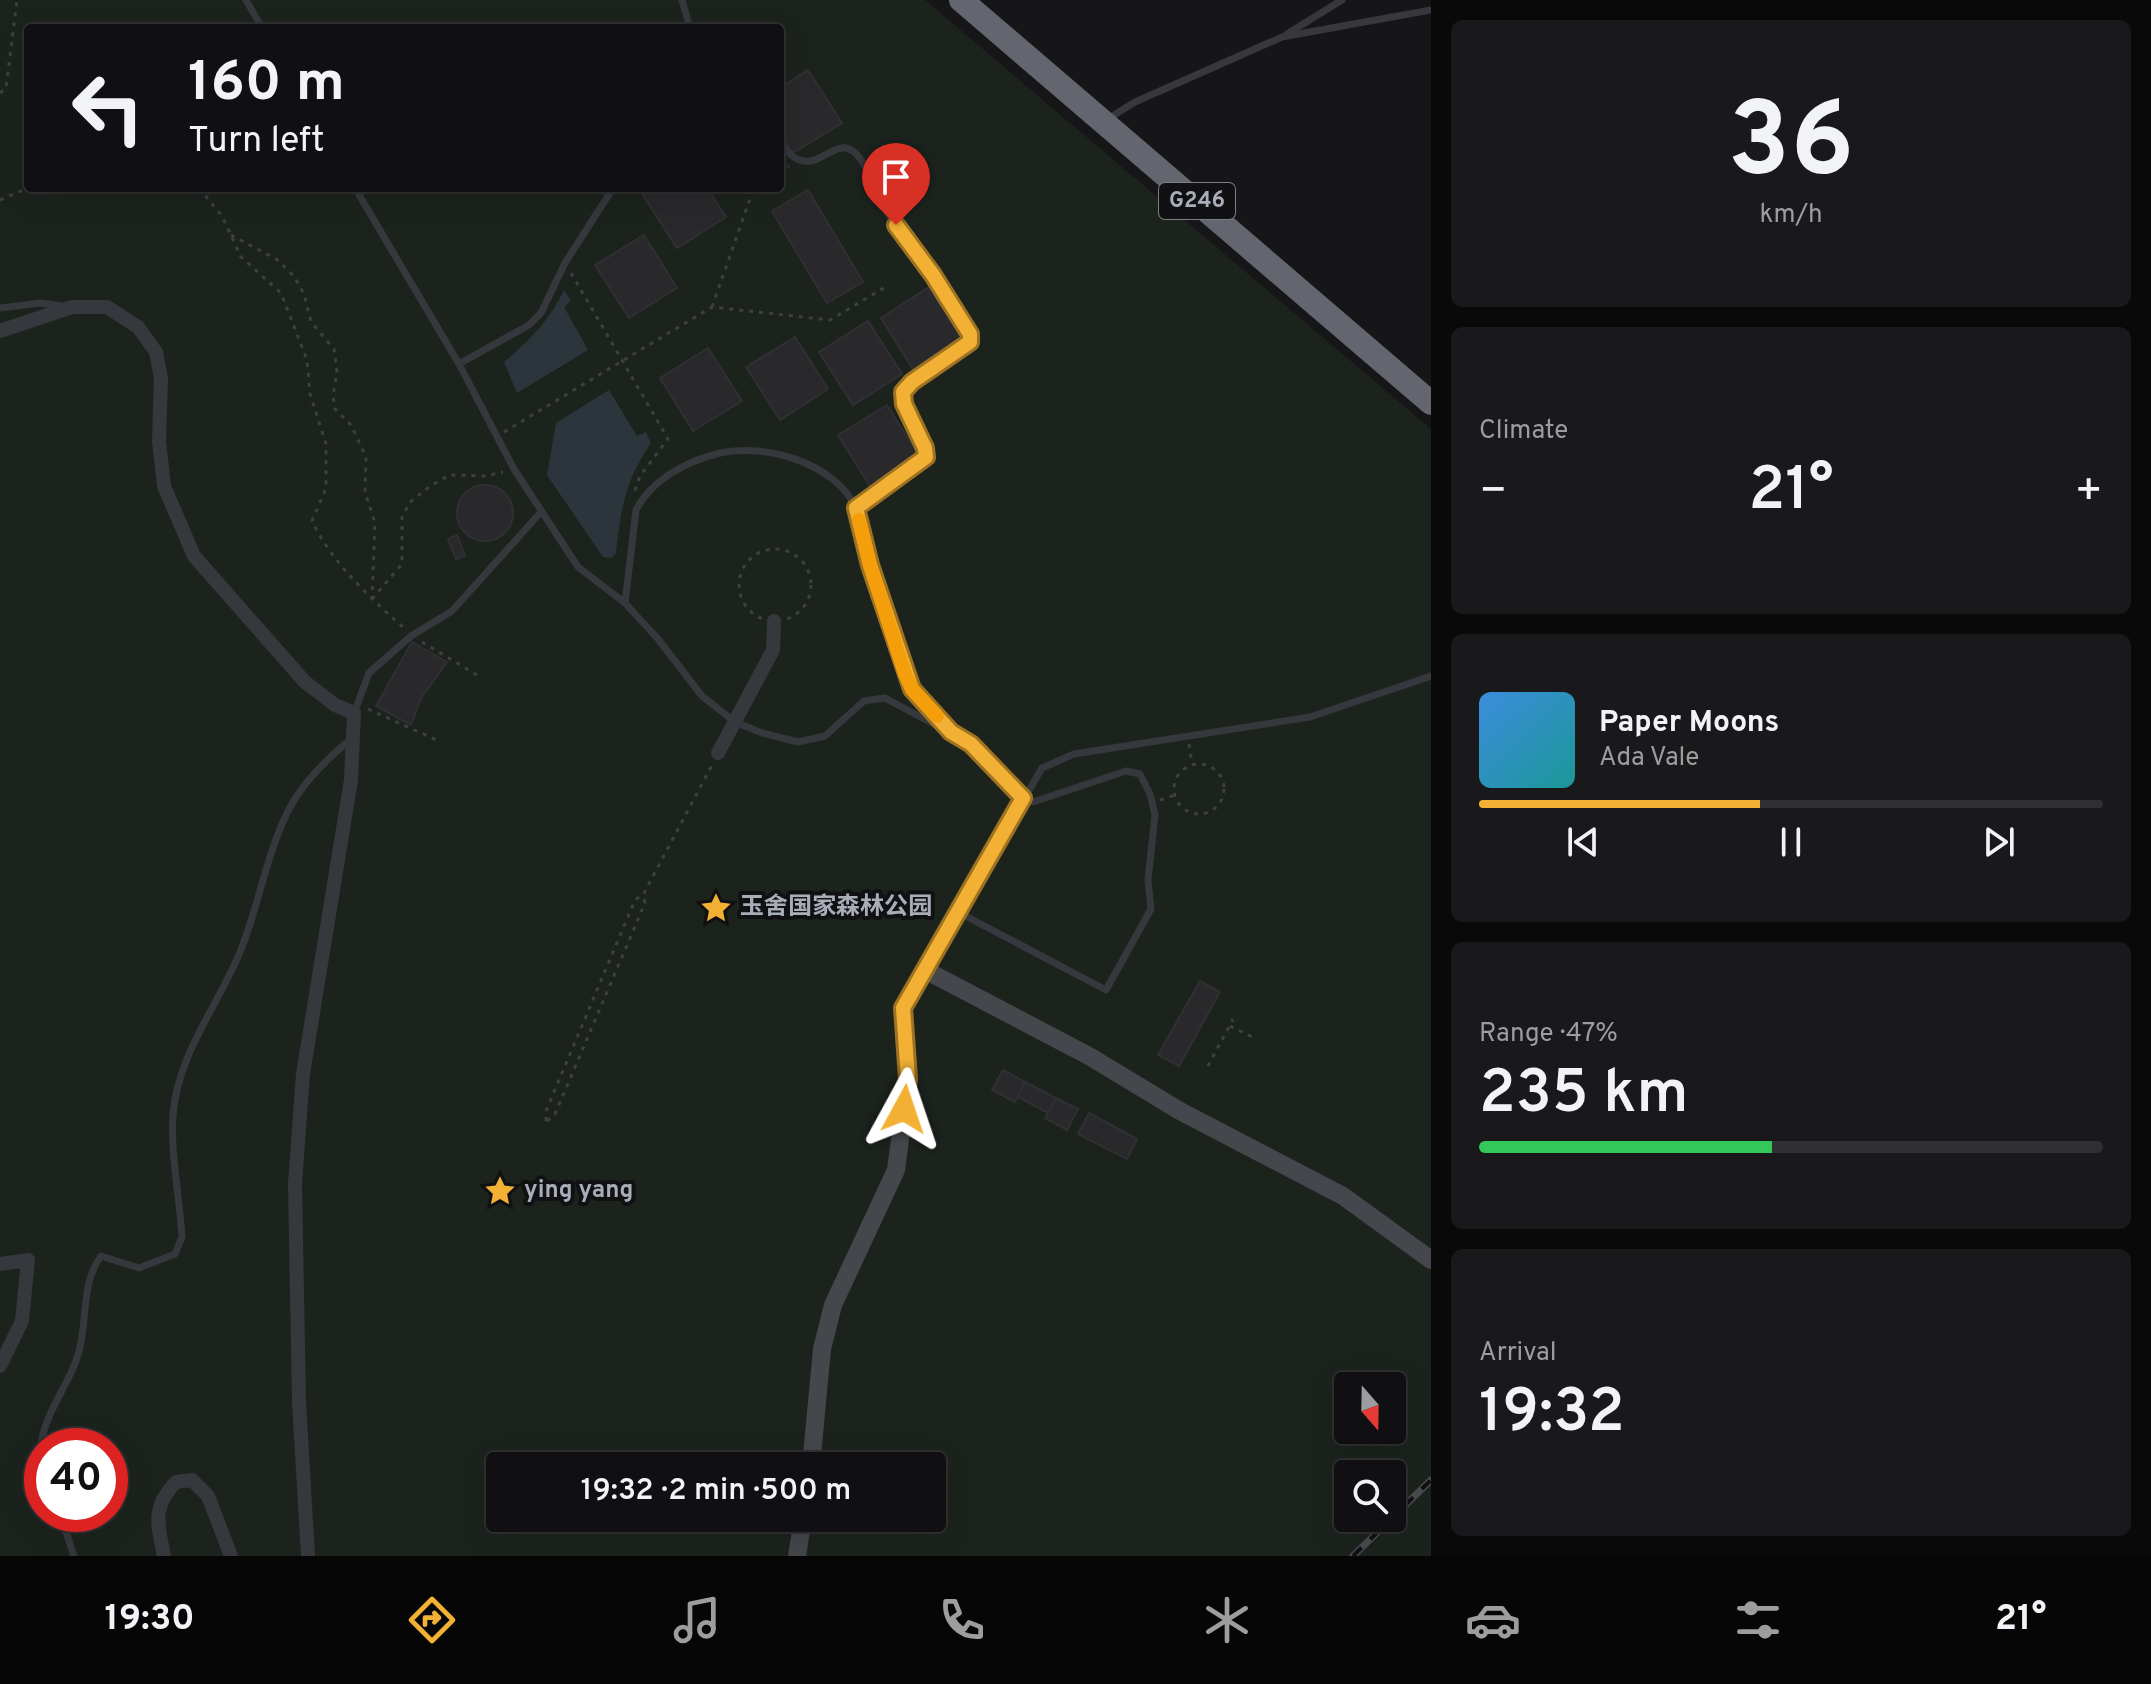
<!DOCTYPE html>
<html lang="en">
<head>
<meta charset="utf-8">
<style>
  :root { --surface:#101012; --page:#19191b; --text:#f1f3f6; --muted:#9c9d9f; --line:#303032; --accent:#f2b134 }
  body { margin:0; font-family:Overpass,"Noto Sans SC",sans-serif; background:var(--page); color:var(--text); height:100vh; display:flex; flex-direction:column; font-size:30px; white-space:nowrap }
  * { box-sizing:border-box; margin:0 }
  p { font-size:26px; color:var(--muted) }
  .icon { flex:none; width:44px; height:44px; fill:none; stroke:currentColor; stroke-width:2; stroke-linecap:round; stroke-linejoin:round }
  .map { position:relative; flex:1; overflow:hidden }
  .drawer { display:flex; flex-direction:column; gap:20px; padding:20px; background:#09090a; width:720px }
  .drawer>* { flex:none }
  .banner { position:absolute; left:24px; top:24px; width:760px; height:168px; border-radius:8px; box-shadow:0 8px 32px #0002,0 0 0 2px var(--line); background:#101012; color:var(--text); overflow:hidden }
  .needle { width:52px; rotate:160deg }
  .tools { position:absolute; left:1334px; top:1372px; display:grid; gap:16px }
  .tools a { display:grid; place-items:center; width:72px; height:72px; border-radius:8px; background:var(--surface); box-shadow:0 8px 32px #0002,0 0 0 2px var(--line); font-size:40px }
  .speed { position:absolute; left:24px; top:1428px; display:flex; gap:16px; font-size:40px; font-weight:700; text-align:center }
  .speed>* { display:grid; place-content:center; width:104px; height:104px; border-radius:50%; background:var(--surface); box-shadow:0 8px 32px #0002,0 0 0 2px var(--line); line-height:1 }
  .speed .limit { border:12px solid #d22; background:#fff; color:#111 }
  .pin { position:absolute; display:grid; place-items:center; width:68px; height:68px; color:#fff; margin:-82px -34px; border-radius:50% 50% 50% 0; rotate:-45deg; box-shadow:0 0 8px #0007 }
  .pin .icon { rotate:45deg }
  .me { position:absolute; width:88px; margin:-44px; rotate:5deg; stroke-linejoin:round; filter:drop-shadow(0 0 6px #0008) }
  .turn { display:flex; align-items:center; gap:28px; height:168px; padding:0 32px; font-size:36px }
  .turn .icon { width:104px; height:104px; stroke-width:2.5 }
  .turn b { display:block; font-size:56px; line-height:68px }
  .big { font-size:60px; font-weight:600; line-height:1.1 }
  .drawer .widget { flex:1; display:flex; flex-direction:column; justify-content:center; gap:12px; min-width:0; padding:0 28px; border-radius:12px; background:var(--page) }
  .drawer .dial { align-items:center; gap:0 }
  .dial b { font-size:104px; line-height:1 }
  .song { display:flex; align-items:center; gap:24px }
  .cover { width:96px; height:96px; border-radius:12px; background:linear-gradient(135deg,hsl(210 70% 55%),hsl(180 70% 35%)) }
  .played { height:8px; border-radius:4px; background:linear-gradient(90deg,var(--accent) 45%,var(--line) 45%) }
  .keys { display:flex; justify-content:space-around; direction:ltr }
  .heat { display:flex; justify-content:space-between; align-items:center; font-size:44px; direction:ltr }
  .charge { height:12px; border-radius:6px; background:linear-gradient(90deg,#34c759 47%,var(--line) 0) }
  .trip { position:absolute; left:486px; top:1452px; width:460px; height:80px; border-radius:8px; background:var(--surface); box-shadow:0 8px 32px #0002,0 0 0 2px var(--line); font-weight:600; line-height:80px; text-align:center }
  .menu { display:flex; height:128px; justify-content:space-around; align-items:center; background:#060607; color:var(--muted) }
  .menu .icon { width:56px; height:56px }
  .menu .current { color:var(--accent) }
  .menu b { font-size:36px; color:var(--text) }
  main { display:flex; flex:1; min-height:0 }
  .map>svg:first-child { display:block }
</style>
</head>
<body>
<main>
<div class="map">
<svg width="1431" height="1556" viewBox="0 0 1431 1556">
  <rect width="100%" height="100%" fill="#161618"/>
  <path fill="#1c231d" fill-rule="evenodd" d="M0,0h925l506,429v1127h-1431zM28,28h752v160h-752zM1348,1386h44v44h-44zM42,1446h68v68h-68zM500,1466h432v52h-432zM1348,1474h44v44h-44z"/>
  <g fill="#2c353c">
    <path d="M564,290l7,11 -7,6 24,43 -71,43 -13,-31c26,-22 45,-41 60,-72z"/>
    <path d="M609,390l28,46 9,-4 5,11c-26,38 -30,65 -35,110l-5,5 -8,-1 -56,-82 9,-52z"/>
  </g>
  <g fill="#29292c" stroke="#303034" stroke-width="2">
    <path d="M808,70l34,53 -49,30 -13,-20v-45z"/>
    <path d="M655,188h52l19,29 -49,31 -34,-53z"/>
    <path d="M808,190l55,92 -36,21 -55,-92z"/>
    <path d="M644,235l33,53 -48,30 -34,-53z"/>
    <path d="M929,287l34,53 -49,31 -33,-53z"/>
    <path d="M868,321l34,53 -49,31 -34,-53z"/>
    <path d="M795,337l33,52 -48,31 -34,-53z"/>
    <path d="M708,348l34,53 -49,30 -33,-53z"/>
    <path d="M887,405l33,53 -49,30 -33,-53z"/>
    <circle cx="485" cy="513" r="28"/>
    <path d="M457,535l8,21 -9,3 -8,-20z"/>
    <path d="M412,642l35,20 -26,36 -10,27 -35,-19z"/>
    <path d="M1200,981l20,11 -41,74 -21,-11z"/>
    <path d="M1003,1070l22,12 -10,20 -23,-12z"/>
    <path d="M1025,1082l31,16 -8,15 -30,-16z"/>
    <path d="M1056,1098l22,11 -11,21 -22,-12z"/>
    <path d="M1089,1113l48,26 -10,20 -49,-25z"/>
  </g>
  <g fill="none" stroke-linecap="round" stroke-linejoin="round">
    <g stroke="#3d3f44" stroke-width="3" stroke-dasharray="4 6" stroke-linecap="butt">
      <path d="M0,93l6,-5 11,-88"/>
      <path d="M780,173l9,-7"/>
      <path d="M199,188l23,28 19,41 40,36 26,67 3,34 16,50v44l-14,33c21,43 56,75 92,107"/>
      <path d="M0,200l28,-12"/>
      <path d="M231,235l45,24 18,17 10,18 7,28 23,27 3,23 -4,23 2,14 16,16 15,32 -1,35 10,31 -3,76"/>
      <path d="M571,273l97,166 -28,37 -5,14 2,2"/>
      <path d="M712,307l41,-117 4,-2"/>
      <path d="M504,432l208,-125 118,13 59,-35"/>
      <circle cx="775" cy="585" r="36"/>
      <path d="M372,599l30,-35v-46l7,-15 21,-17 20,-11 36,1 17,-4"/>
      <path d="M422,642l60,36"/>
      <path d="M368,709l73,33"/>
      <path d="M1189,744l3,20"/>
      <circle cx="1199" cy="789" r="25"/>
      <path d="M1160,800l15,-5"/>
      <path d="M1230,1026l22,11"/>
      <path d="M1208,1066l25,-47"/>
      <path d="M546,1121v-10l89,-211 8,-5 69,-130"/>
      <path d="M547,1121l8,-7 90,-211 -2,-8"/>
    </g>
    <g stroke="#37383d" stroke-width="7">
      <path d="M246,0l16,28"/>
      <path d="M682,0l8,28"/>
      <path d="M1287,34l55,-34"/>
      <path d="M1106,120l29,-18 147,-65 149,-27"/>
      <path d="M780,142c34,50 53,-16 78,14 13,15 18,38 28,55 15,23 32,43 48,65 13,19 24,38 36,58v8l-58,40 -9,10c1,24 22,42 23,65l-70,51"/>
      <path d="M355,188l104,176 55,105 64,98 47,36 33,36 44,57 33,26 27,11 36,9 27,-6 39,-35 21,-3 86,46 52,54 10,4 93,-31 14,3 10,20 5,21 -7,65 3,29 -45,81 -148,-78"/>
      <path d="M0,308l41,-5 21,3"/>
      <path d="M459,364l70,-39 12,-12 24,-50 48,-75"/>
      <path d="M625,603l11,-93c16,-31 51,-49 84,-57 45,-10 117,10 137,57 7,16 8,36 12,53 10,37 24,74 36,111l7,15 35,38"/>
      <path d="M354,713l15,-40 42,-37 41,-25 89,-99"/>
      <path d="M925,969l117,-201 32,-14 236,-37 121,-41"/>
      <path d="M42,1463c-8,-42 30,-77 38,-116 7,-30 2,-66 21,-91l38,12 36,-14 7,-17c-2,-35 -12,-89 -9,-122 5,-62 44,-107 67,-163 20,-48 27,-105 53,-150 15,-25 36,-45 58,-63"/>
      <path d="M60,1514l14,42"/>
    </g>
    <g stroke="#37383d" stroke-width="14">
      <path d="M0,331l72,-24h35l31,20 18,25 5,26 -2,63 5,45 30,70 111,126 30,23 19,8 -3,67 -48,294 -8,109 4,219 9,154"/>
      <path d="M718,753l55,-103 1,-29"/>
      <path d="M0,1264l28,-4 -6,61 -22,45"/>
      <path d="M164,1556c-6,-32 -13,-48 12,-74l16,-2 16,16 23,60"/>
    </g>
    <g stroke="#45474d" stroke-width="18">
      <path d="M811,1466l11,-117 11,-44 63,-135 12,-91 -5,-71 22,-38 164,86 91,55 163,85 88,64"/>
      <path d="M797,1556l6,-38"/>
    </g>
    <path stroke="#63666e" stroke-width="24" d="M961,0l470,403"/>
    <defs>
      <path id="rail" d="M1353,1556l78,-76"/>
    </defs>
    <use href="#rail" stroke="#4a4c52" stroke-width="7"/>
    <use href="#rail" stroke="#111113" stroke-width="4" stroke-dasharray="12" stroke-linecap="butt"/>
  </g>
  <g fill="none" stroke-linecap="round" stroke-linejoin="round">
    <defs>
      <path id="route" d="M896,225l37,50 37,59v8l-58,40 -9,10 1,12 21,44 1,9 -70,51 14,57 42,124 39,43 20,12 52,54 -120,210 5,71 -4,30"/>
    </defs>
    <use href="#route" stroke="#9d7322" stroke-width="20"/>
    <use href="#route" stroke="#f2b134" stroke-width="14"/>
    <path stroke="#f59e0b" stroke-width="14" d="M859,520l11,45 35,109 7,15 25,27"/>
  </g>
  <defs>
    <symbol id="sight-bare" viewBox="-9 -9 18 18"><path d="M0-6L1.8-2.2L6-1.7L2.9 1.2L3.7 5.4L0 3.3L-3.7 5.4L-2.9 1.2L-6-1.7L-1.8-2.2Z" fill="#f2b134" stroke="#111113" stroke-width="2.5" paint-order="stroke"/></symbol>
  </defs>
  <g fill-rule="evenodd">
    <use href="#sight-bare" x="694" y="886" width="44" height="44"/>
    <use href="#sight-bare" x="478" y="1169" width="44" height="44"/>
  </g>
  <g text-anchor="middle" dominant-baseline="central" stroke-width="8" stroke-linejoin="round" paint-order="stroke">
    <rect fill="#111113" stroke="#7b7e86" stroke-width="2" x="1159" y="183" width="76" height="36" rx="6"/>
    <g font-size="22" font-weight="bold" fill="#a8adb8">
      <text x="1197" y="201">G246</text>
    </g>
    <g font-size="24" font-weight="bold" fill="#a8adb8" stroke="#111113" text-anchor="start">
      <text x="740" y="908">玉舍国家森林公园</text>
      <text x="524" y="1191">ying yang</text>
    </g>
  </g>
</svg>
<div class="tools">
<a><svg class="needle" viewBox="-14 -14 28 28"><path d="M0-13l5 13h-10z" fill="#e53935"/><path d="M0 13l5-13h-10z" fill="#9c9d9f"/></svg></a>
<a><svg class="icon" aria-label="search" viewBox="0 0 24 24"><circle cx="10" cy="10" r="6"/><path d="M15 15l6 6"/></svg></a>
</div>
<div class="speed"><div class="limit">40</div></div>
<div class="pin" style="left:896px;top:225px;background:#d93025"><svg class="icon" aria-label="arrive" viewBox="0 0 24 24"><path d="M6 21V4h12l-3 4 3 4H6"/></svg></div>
<svg class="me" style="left:904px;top:1109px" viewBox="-20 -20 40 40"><path d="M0-17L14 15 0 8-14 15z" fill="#f2b134" stroke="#fff" stroke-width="4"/></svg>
<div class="trip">19:32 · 2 min · 500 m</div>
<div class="banner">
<div class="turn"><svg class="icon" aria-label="left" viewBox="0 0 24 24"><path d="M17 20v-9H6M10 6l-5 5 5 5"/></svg><div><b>160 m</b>Turn left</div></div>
</div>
</div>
<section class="drawer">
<div class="widget dial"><b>36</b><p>km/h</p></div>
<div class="widget"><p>Climate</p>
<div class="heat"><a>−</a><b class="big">21°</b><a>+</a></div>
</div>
<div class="widget">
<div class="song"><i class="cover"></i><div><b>Paper Moons</b><p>Ada Vale</p></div></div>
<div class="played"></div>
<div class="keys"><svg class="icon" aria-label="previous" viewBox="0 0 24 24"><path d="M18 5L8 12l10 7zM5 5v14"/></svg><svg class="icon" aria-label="pause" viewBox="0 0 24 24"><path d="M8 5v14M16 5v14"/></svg><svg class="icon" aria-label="next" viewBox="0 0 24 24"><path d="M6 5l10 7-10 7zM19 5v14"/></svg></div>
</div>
<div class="widget"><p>Range · 47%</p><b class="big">235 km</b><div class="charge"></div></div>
<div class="widget"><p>Arrival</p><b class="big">19:32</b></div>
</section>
</main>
<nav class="menu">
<b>19:30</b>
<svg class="icon current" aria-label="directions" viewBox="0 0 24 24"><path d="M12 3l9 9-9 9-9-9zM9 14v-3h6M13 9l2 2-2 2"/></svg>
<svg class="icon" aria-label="music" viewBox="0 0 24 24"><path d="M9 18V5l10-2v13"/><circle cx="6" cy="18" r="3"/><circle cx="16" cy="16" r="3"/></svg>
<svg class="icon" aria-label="phone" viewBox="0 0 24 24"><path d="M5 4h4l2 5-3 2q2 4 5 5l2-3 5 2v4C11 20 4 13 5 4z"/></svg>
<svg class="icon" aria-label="climate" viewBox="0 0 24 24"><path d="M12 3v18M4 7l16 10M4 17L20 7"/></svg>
<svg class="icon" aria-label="car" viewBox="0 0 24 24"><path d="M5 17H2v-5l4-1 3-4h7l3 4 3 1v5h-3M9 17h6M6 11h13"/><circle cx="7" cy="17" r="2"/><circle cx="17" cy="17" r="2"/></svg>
<svg class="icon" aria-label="filters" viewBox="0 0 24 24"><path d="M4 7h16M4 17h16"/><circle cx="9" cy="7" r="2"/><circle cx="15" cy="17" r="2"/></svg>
<b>21°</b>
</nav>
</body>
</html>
